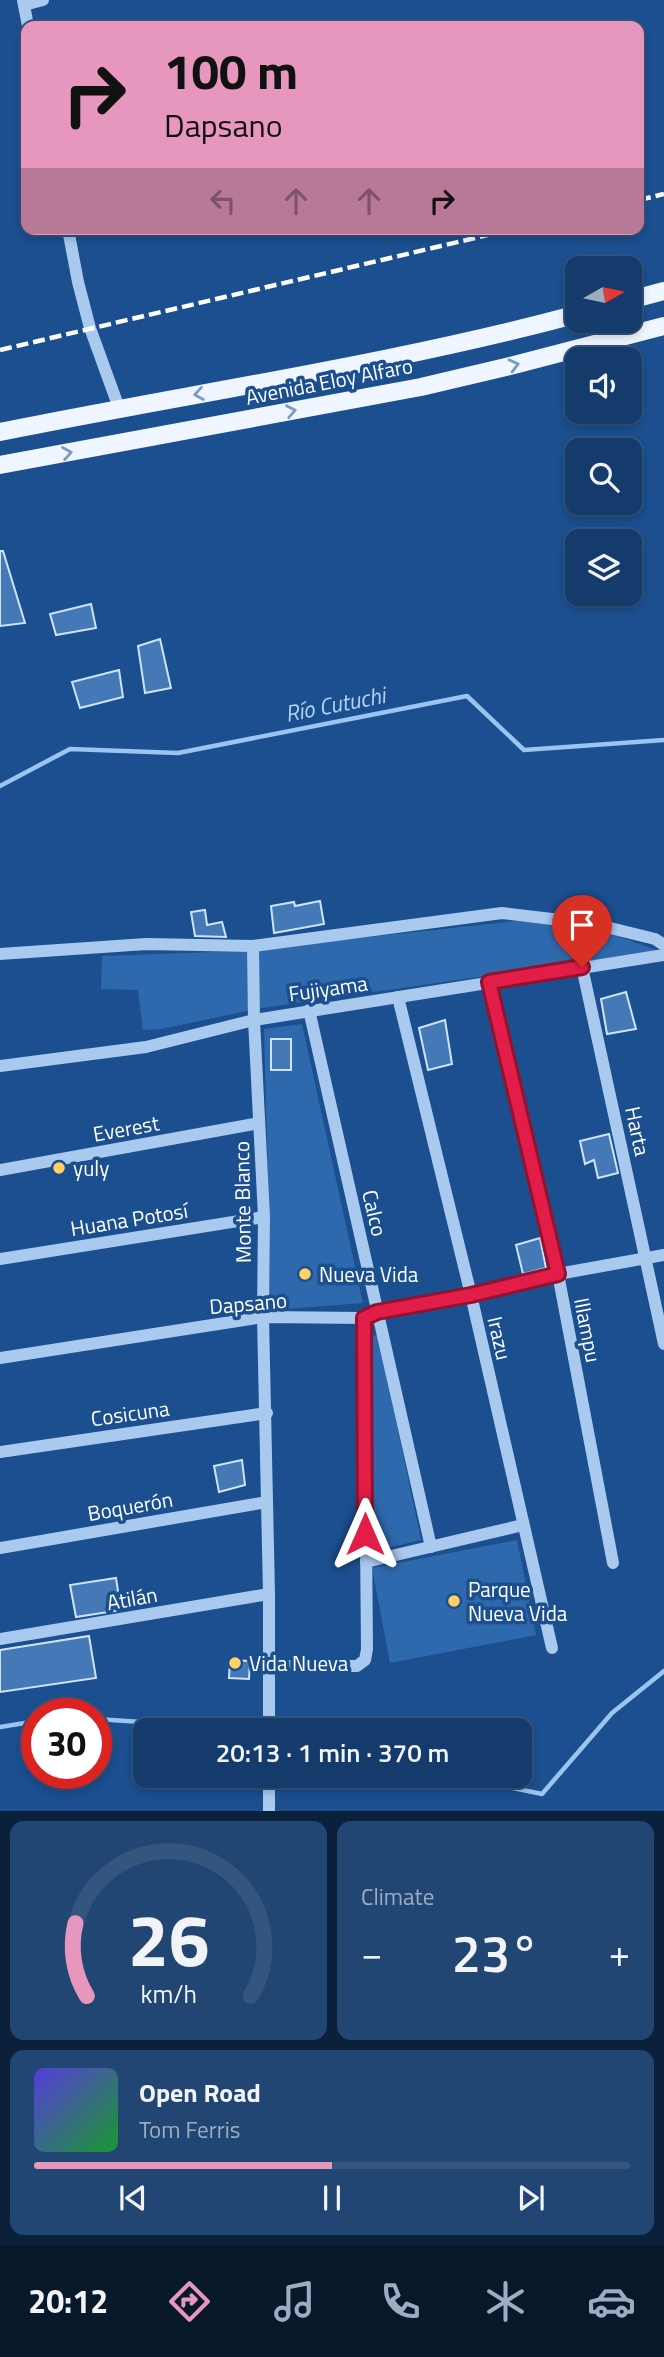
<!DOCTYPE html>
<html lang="en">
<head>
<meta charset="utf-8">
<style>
  :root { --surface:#143b6b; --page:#214673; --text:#f1f3f6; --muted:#9dadc1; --line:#33557e; --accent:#e797bd }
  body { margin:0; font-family:"Titillium Web",sans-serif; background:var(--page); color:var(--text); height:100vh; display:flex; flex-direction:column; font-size:26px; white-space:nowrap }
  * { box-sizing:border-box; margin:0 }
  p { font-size:23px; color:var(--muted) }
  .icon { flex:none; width:38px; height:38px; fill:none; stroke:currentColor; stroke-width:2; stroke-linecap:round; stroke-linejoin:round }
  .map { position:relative; height:1811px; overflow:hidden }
  .drawer { display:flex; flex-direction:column; gap:10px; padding:10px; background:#0b203b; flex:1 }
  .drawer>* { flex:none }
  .banner { position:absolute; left:21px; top:21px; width:623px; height:214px; border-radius:14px; box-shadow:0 4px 10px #0003,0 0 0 2px var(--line); background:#e797bd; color:#111; overflow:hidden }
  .needle { width:46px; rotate:81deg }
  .buttons { position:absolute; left:565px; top:256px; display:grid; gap:14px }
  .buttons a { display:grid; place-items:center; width:77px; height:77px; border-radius:14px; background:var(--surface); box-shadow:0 4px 10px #0003,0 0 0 2px var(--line); font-size:35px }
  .speed { position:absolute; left:21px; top:1698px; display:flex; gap:14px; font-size:35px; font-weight:700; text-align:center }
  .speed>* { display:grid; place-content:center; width:91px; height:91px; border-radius:50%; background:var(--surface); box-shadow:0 4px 10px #0003,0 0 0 2px var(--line); line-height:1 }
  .speed .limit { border:10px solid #d22; background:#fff; color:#111 }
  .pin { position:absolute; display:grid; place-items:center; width:60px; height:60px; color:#fff; margin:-72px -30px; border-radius:50% 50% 50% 0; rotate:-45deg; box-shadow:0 0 7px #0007 }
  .pin .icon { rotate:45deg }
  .me { position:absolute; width:77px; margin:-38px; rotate:0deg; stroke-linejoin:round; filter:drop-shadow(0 0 5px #0008) }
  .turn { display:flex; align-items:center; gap:24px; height:147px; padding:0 28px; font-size:32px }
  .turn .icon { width:91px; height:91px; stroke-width:2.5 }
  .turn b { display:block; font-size:49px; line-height:60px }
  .lanes { display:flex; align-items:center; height:66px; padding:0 28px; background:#0003; justify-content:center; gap:35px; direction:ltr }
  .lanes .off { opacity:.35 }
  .big { font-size:52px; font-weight:600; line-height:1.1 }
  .drawer .card { flex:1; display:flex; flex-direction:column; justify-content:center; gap:10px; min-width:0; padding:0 24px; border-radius:14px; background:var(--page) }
  .drawer .dial { align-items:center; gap:0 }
  .dial svg { height:182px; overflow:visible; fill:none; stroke:var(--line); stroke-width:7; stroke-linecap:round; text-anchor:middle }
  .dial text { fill:var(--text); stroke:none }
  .song { display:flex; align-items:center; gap:21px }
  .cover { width:84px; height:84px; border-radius:10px; background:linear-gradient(135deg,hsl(250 70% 55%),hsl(130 70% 35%)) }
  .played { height:7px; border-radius:4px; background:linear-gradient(90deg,var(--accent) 50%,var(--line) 50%) }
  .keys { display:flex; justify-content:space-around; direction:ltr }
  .heat { display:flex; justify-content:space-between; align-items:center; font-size:38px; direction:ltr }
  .drawer .tiles { flex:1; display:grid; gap:10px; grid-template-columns:1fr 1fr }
  .card:last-child { grid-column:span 2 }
  .trip { position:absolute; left:133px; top:1718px; width:399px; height:70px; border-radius:14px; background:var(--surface); box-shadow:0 4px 10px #0003,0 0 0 2px var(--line); font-weight:600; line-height:70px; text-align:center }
  .tab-bar { display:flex; height:112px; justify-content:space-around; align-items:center; background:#08182b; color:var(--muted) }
  .tab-bar .icon { width:49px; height:49px }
  .tab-bar .active { color:var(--accent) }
  .tab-bar b { font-size:32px; color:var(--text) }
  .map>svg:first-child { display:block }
</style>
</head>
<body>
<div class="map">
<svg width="664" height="1811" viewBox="0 0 664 1811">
  <rect width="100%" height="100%" fill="#1b4f8f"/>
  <g fill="#2e69ad">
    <path d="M525,920l72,9 62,22 -397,57 -101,21 -18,1 -5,-40 -37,-1 1,-33 139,-5z"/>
    <path d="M302,1024l61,279 -91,7 -1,-16h-2l1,-40 -6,-225z"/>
    <path d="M378,1335l43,205 -47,11 -2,-215z"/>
    <path d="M517,1540l19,95 -146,28 -18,-95z"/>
  </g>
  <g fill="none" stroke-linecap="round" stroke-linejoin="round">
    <g stroke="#9cc4f0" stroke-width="4.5">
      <path d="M0,786l70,-37 108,4 289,-57 57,54 140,-10"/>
      <path d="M96,1719l181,12"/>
      <path d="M0,1727l37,-6"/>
      <path d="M304,1731l49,-5 9,5"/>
      <path d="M454,1776l88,18 70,-81 52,-42"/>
    </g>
  </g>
  <g fill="#4478b7" stroke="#cfe3fa" stroke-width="2">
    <path d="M0,551h3l22,72 -25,3z"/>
    <path d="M91,604l5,24 -40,7 -6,-21z"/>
    <path d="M160,639l11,49 -26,5 -7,-47z"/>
    <path d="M119,670l4,27 -43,11 -8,-26z"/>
    <path d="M320,901l4,23 -50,9 -3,-27 23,-4 1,4z"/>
    <path d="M205,910l2,15 15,-3 4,15 -31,-1 -4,-24z"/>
    <path d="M626,992l10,37 -29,5 -6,-35z"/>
    <path d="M445,1020l7,44 -24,6 -9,-42z"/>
    <rect x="271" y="1039" width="20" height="31"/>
    <path d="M609,1134l9,39 -20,5 -4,-18 -9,4 -5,-23z"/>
    <path d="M540,1238l6,30 -23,6 -7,-29z"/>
    <path d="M242,1460l3,25 -26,7 -5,-26z"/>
    <path d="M116,1578l5,32 -45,7 -6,-32z"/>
    <path d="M89,1636l7,42 -96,14v-42z"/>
    <path d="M230,1660l20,1 -1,18 -20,-1z"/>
  </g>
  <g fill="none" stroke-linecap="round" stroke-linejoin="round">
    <g stroke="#a9c9ee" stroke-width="12">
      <path d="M23,0l5,26"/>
      <path d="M24,5l19,-5"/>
      <path d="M68,229l10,53 12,46 29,80"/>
      <path d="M253,946l249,-33 92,11 61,15 9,6"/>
      <path d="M0,954l146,-10 107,2 1,74 10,197 -1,100 6,277v137"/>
      <path d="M582,967l82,377"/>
      <path d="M489,982l69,292 55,289"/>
      <path d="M398,997l73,298 81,353"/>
      <path d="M309,1010l122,537"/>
      <path d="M0,1066l146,-19 108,-27 410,-65"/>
      <path d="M0,1170l259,-47"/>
      <path d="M0,1259l264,-42"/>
      <path d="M0,1358l263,-41 101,1 14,-6 93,-17 87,-21 106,-19"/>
      <path d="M0,1452l267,-39"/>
      <path d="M0,1548l267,-46"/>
      <path d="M366,1562l157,-37"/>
      <path d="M0,1639l269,-45"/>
      <path d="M270,1666h87l8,-6 2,-11 -3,-331"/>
      <path d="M269,1811v-35"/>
    </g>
    <g stroke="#f0f6ff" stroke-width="18">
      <path d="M630,300l34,-9"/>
      <path d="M0,432c193,-39 387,-67 578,-118"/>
      <path d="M0,465l421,-78 93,-22 150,-39"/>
    </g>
    <g stroke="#fff" stroke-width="4.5" stroke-dasharray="12 5" stroke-linecap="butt">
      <path d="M639,200l25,-6"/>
      <path d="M0,350l513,-121"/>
    </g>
  </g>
  <defs><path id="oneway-chevron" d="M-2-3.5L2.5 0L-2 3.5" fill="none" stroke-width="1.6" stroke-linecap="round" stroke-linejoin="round" transform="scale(1.75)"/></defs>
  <g stroke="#7b9ac1">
    <use href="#oneway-chevron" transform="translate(514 365) rotate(-14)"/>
    <use href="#oneway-chevron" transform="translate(199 394) rotate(170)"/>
    <use href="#oneway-chevron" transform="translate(291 411) rotate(-11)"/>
    <use href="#oneway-chevron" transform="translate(67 453) rotate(-10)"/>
  </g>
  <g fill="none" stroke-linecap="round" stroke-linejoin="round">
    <defs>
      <path id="route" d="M365,1534l-1,-216 13,-6 94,-17 87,-21 -69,-292 93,-15"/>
    </defs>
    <use href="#route" stroke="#92132f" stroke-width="18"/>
    <use href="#route" stroke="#e11d48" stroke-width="12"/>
  </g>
  <g fill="#ffd166" stroke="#1b4f8f" stroke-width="2.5">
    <circle cx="59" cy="1168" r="7"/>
    <circle cx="305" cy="1274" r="7"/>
    <circle cx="454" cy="1601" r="7"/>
    <circle cx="235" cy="1663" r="7"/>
  </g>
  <g text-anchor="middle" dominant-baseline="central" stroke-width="7" stroke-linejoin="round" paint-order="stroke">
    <g font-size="21" fill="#fff" stroke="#1b4f8f">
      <text transform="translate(329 381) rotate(-11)">Avenida Eloy Alfaro</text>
      <text transform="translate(328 988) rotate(-8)">Fujiyama</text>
      <text transform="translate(126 1128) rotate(-10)">Everest</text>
      <text transform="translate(638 1131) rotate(78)">Harta</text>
      <text transform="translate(242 1202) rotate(-91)">Monte Blanco</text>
      <text transform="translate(375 1213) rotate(77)">Calco</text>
      <text transform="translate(129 1219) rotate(-9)">Huana Potosí</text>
      <text transform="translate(248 1303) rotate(-5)">Dapsano</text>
      <text transform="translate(588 1330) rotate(79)">Illampu</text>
      <text transform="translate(500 1338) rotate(77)">Irazu</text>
      <text transform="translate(130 1413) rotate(-8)">Cosicuna</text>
      <text transform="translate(130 1506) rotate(-10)">Boquerón</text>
      <text transform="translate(132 1598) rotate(-10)">Atilán</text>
    </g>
    <g font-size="21" fill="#fff" stroke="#1b4f8f" text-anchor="start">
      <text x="73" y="1168">yuly</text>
      <text x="319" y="1274">Nueva Vida</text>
      <text x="468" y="1589">Parque<tspan x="468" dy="24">Nueva Vida</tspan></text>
      <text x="249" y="1663">Vida Nueva</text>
    </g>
    <g font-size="23" font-style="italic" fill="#b5d3f5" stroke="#1b4f8f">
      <text transform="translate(335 704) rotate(-11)">Río Cutuchi</text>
    </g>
  </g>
</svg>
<div class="buttons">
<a><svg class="needle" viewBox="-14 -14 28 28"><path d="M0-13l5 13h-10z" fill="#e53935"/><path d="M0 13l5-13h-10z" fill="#9dadc1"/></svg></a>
<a><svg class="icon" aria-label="sound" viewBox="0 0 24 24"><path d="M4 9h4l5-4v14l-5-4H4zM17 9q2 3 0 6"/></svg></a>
<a><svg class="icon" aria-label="search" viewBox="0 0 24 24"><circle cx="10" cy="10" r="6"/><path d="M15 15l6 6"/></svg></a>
<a><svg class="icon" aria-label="layers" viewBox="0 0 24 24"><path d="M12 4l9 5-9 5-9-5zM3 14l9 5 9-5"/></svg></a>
</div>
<div class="speed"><div class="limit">30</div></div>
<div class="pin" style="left:582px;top:967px;background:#d93025"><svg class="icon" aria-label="arrive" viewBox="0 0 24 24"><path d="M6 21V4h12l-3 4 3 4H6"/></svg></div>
<svg class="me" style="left:365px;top:1534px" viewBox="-20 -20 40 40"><path d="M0-17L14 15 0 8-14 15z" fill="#e11d48" stroke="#fff" stroke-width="4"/></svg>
<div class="trip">20:13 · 1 min · 370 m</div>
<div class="banner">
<div class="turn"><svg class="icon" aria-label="right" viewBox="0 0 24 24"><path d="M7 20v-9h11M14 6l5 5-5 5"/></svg><div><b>100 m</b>Dapsano</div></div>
<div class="lanes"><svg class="icon off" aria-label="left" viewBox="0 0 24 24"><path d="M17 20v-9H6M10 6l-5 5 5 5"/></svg><svg class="icon off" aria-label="ahead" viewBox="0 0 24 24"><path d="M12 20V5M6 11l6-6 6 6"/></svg><svg class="icon off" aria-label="ahead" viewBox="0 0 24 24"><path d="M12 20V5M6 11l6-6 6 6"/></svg><svg class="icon" aria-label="right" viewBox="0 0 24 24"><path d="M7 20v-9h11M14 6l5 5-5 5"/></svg></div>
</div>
</div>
<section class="drawer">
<div class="tiles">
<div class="card dial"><svg viewBox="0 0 100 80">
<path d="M14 69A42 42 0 1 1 86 69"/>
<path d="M14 69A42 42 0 0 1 9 37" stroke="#e797bd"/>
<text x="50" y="56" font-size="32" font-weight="700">26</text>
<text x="50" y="72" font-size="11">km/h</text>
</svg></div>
<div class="card"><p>Climate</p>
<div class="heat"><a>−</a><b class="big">23°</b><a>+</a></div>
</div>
<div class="card">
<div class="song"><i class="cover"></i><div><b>Open Road</b><p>Tom Ferris</p></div></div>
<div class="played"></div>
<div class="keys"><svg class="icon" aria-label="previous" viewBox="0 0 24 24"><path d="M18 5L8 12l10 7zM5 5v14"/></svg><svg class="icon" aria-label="pause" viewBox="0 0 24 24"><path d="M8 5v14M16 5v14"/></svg><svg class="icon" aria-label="next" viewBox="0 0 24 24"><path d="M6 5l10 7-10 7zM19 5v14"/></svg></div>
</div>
</div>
</section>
<nav class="tab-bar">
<b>20:12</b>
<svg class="icon active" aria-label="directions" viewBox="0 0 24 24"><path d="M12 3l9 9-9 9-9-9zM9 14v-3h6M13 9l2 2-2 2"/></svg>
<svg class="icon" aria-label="music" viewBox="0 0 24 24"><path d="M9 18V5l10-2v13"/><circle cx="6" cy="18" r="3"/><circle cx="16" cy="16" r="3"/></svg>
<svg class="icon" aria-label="phone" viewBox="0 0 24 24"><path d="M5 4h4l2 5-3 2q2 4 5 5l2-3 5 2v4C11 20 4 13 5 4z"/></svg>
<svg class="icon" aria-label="climate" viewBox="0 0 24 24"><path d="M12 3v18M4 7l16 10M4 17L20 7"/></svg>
<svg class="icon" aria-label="car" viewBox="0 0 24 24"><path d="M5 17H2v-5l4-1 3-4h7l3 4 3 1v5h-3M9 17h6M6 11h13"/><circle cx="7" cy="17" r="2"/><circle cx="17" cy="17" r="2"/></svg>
</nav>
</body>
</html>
